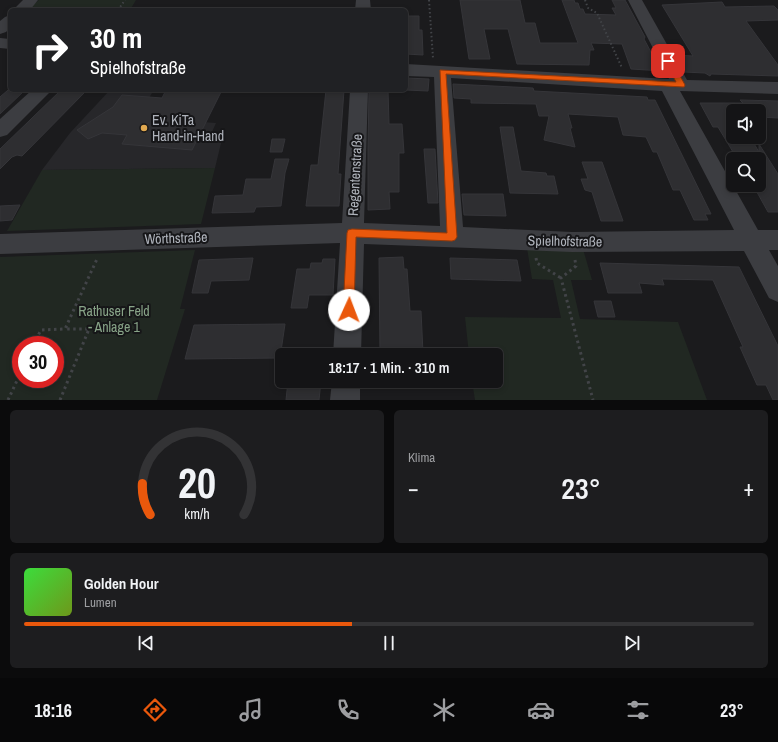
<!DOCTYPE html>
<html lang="de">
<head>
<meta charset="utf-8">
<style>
  :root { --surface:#141416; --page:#1d1d1f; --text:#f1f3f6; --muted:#9d9ea1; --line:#333335; --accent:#ea580c }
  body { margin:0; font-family:"Archivo Narrow",sans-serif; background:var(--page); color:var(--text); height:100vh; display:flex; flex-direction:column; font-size:15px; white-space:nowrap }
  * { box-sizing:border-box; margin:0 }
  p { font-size:13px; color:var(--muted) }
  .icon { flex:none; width:22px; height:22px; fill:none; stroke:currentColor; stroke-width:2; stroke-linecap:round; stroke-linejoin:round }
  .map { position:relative; height:400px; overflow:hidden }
  .side { display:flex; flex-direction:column; gap:10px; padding:10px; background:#0b0b0c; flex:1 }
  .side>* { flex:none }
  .guide { position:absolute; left:8px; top:8px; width:400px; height:84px; border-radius:6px; box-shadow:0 2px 6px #0003,0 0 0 1px var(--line); background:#202124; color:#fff; overflow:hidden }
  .tools { position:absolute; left:726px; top:104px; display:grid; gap:8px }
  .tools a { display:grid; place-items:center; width:40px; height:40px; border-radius:6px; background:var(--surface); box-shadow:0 2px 6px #0003,0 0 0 1px var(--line); font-size:20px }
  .speed { position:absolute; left:12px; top:336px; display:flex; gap:8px; font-size:20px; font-weight:700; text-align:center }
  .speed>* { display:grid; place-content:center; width:52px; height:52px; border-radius:50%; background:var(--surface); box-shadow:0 2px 6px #0003,0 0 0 1px var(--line); line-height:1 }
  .speed .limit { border:6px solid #d22; background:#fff; color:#111 }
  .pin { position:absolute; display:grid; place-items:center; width:34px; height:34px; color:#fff; margin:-17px; border-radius:8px; box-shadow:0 2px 6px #0006 }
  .me { position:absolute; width:44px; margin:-22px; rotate:2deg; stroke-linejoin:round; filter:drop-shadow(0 0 3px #0008) }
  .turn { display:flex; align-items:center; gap:14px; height:84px; padding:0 16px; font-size:18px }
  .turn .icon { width:52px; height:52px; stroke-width:2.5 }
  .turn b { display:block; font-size:28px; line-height:34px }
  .big { font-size:30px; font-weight:600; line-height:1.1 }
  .side .card { flex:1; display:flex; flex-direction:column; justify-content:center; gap:6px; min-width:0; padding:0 14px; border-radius:6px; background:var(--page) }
  .side .dial { align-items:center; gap:0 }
  .dial svg { height:104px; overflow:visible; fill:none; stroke:var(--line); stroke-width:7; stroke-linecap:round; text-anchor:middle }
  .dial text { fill:var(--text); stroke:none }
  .song { display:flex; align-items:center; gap:12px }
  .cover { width:48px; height:48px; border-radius:6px; background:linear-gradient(135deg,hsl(120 70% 55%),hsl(80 70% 35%)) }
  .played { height:4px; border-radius:2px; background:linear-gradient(90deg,var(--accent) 45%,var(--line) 45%) }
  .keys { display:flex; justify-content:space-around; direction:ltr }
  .heat { display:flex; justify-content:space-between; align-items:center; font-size:22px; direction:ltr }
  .side .tiles { flex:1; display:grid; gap:10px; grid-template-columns:1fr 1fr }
  .card:last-child { grid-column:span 2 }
  .trip { position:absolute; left:275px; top:348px; width:228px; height:40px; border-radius:6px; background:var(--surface); box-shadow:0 2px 6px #0003,0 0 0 1px var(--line); font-weight:600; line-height:40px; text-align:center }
  .dock { display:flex; height:64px; justify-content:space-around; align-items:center; background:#080809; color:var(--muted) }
  .dock .icon { width:28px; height:28px }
  .dock .on { color:var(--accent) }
  .dock b { font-size:18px; color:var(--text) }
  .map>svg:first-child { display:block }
</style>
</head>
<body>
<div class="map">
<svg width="778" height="400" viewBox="0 0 778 400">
  <rect width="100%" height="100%" fill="#1b1b1d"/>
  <path fill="#27272a" d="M110,90l42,3 -15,24 79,6 -5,11 12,1 -8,33 -173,2 28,-37z"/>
  <g fill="#212822" fill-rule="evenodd">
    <path d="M39,0h97l-6,10h-104z"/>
    <path d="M215,168l-14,56 -194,7 35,-61z"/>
    <path d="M527,248l56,1 9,31h-21l9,39 98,3 29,78h-232l-3,-19h24v-26h-27l-4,-38 96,1 -8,-38 -21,-1z"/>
    <path d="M195,250l-15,59h5l-28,91h-157v-143zM21,345h34v34h-34z"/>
  </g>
  <g fill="#2e2e31" stroke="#353539">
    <path d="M460,0h60l5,23h10l5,20h38l-16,-43h12l1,3h3l2,6h3l2,5 31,1 -4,-7h4l-4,-8h13l20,37 -1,2 8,15h3l8,17 -32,-2 -9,-25 -31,-1 3,7h-4l-1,15 -72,-1 -9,-35h-24l6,30h-21z"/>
    <path d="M722,2l3,5 49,-1 4,4v10l-32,1 32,44v11l-67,-2 -1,2 -5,-3 -21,-1 -9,-17 18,1 -31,-51z"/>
    <path d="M406,16h13v14h3l1,25 -17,-1z"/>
    <path d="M406,78l23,1 -1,12 -22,-1z"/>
    <path d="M453,84l80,4 1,3 113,6 1,3h7l56,114h-6l3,6h-14l-14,-30h-7l-16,-38h-4l-7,-15 -23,-2 -5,-18 -50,-3 4,14h-2l5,19 -31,-7 5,-24h-10l-3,-12 -65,-1v-4l-17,-1z"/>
    <path d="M8,90h17l-25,24v-17z"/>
    <path d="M61,90h26l-65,66 -5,-1 -5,2 -12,12v-20z"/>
    <path d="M175,90h47l-30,60 -70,-6 5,-9 -25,-2 -14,6 -11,-9 36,-23 9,-12 40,3 3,-6h9z"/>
    <path d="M326,90h18l-6,84h3l-2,32h-33l5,-41h7z"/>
    <path d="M369,90h19l1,34h13l2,29h-5v39h-10l1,17 -22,1v-60z"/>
    <path d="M740,100l38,1v17l-19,-1v-6h-26v26h17l9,15v-8l19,30v38h-10l-15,-27h6v-26h-18l-4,-7h-4l-15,-25h-5l-13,-24h43z"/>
    <path d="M500,127h13l8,44 25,2 1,3h7l4,18 -48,-1z"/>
    <path d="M272,139h13l-3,13h-12z"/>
    <path d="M424,149h11l3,54h-10z"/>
    <path d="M275,159h14l-4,14 -4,33 -25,1 -2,5 -42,1 3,-17 28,-1 3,-16h25z"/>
    <path d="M582,162h20l21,59h-22l-9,-29 -7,-2 -4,-11h7z"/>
    <path d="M462,194h41l3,22 -42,-1z"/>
    <path d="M20,205l-8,15 -12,1v-15z"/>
    <path d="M403,257l1,12h3l3,42h11l2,42h-9v2h-34l-1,-97z"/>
    <path d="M253,258l-4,22 -38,1 -3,12h-16l7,-33z"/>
    <path d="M450,258l67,2 4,21 -70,-2z"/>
    <path d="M323,259h12l-2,36h-24l-2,13h-16l6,-39h13l1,-6h11z"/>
    <path d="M600,263l139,4 39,79v54h-5l-7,-15h-9l-17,-38h3l-30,-67 -51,-1 2,6 -25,-2 3,10h-34z"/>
    <path d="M594,301h17l4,16h-17z"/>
    <path d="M285,324l-5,34 -95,1 9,-34z"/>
    <path d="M288,381h33l-2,19h-33z"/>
  </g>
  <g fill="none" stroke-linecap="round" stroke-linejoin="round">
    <g stroke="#424448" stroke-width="2" stroke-dasharray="1.5 2.5" stroke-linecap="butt">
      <path d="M429,0l4,58"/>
      <path d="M585,0l3,8 9,5 25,55"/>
      <path d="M118,10l7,-10"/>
    </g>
    <g stroke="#424448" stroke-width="3" stroke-dasharray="2.5 3.5" stroke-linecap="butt">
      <path d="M536,258l1,5 24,15"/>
      <path d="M575,260l1,6 -15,12 32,122"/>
      <path d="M33,345l8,-15 24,-1"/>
      <path d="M8,400l13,-28"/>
      <path d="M60,400l29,-71h-24l32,-70"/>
    </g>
    <g fill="#3c3d41" fill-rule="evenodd">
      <path d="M23,0h15l-8,10h-17z"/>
      <path d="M356,0h14l1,10h-16z"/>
      <path d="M628,0h14l45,80 91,2v12l-98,-3 78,139h20v20h-9l9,16v36l-9,-4 -25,-47 -172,1 -208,-8 -3,111h-28l7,-112 -340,11v-20l342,-11 8,-133h18l-4,133 76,3 -6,-149 -28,-1v-12l263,15zM451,78l211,13 72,139 -162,2 -109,-5z"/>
      <path d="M10,15v13l-4,4 -6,2v-13l5,-4z"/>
      <path d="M0,38l10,1v10l-10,-1z"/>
      <path d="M32,90h20l-45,45 -7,2v-18z"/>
      <path d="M332,381h28v19h-30z"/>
    </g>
  </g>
  <path fill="#ea580c" stroke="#983908" d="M668,58l4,3 13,24 -1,2 -238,-13 11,163 -2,3 -3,1 -96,-4 -2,73 -2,4 -3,1 -4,-1 -2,-4 4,-77 1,-3 4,-1 95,4 -7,-163 236,12 -11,-21z"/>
  <circle fill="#e0a850" stroke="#161618" stroke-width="1.5" cx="144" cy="128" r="4"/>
  <g text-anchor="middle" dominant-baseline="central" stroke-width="4" stroke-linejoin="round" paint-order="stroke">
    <g font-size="14" fill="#afb3bb" stroke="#161618" text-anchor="start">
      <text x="152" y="120">Ev. KiTa<tspan x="152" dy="16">Hand-in-Hand</tspan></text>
    </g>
    <g font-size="14" fill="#afb3bb" stroke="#161618">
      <text transform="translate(355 175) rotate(-87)">Regentenstraße</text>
      <text transform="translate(176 238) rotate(-2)">Wörthstraße</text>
      <text transform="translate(565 241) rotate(1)">Spielhofstraße</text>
    </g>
    <g font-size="14" fill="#88a488" stroke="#161618">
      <text x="114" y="311">Rathuser Feld<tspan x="114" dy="16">- Anlage 1</tspan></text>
    </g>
  </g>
</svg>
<div class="tools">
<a><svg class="icon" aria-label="sound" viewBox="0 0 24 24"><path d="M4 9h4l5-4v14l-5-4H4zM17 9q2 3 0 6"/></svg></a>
<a><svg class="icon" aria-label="search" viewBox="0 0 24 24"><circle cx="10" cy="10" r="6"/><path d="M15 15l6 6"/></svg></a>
</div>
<div class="speed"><div class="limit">30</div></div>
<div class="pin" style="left:668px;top:61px;background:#d93025"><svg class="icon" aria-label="arrive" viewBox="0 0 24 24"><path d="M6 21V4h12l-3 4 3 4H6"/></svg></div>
<svg class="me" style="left:349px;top:310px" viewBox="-20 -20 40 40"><circle r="19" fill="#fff"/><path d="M0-13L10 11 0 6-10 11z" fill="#ea580c"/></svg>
<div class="trip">18:17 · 1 Min. · 310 m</div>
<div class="guide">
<div class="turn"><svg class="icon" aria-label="right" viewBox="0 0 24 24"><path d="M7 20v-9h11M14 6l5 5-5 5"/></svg><div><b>30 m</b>Spielhofstraße</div></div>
</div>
</div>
<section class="side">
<div class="tiles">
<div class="card dial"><svg viewBox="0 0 100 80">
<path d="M14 69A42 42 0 1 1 86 69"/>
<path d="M14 69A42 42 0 0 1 8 45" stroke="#ea580c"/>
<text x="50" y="56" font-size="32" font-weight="700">20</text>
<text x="50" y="72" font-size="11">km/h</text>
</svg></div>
<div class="card"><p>Klima</p>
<div class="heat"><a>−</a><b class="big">23°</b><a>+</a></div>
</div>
<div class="card">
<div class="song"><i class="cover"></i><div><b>Golden Hour</b><p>Lumen</p></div></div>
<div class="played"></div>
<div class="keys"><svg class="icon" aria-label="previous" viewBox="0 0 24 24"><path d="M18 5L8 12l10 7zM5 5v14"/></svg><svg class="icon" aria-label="pause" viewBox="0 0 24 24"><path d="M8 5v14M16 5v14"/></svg><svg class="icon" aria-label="next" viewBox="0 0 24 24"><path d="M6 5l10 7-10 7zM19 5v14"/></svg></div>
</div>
</div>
</section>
<nav class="dock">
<b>18:16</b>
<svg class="icon on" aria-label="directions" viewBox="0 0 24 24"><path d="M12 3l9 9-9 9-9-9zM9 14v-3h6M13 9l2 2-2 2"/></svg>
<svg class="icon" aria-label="music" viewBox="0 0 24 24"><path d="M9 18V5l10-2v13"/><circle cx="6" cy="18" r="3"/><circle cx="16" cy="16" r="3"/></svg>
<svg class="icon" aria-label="phone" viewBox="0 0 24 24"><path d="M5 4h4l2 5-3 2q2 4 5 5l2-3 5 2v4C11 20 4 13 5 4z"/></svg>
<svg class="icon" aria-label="climate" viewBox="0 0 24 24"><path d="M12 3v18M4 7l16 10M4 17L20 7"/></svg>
<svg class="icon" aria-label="car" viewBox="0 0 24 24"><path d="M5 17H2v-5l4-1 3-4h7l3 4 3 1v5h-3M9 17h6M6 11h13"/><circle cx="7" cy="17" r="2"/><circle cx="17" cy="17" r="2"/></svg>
<svg class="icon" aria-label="filters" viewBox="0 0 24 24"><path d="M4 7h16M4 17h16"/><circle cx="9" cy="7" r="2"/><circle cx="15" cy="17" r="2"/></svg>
<b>23°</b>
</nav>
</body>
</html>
